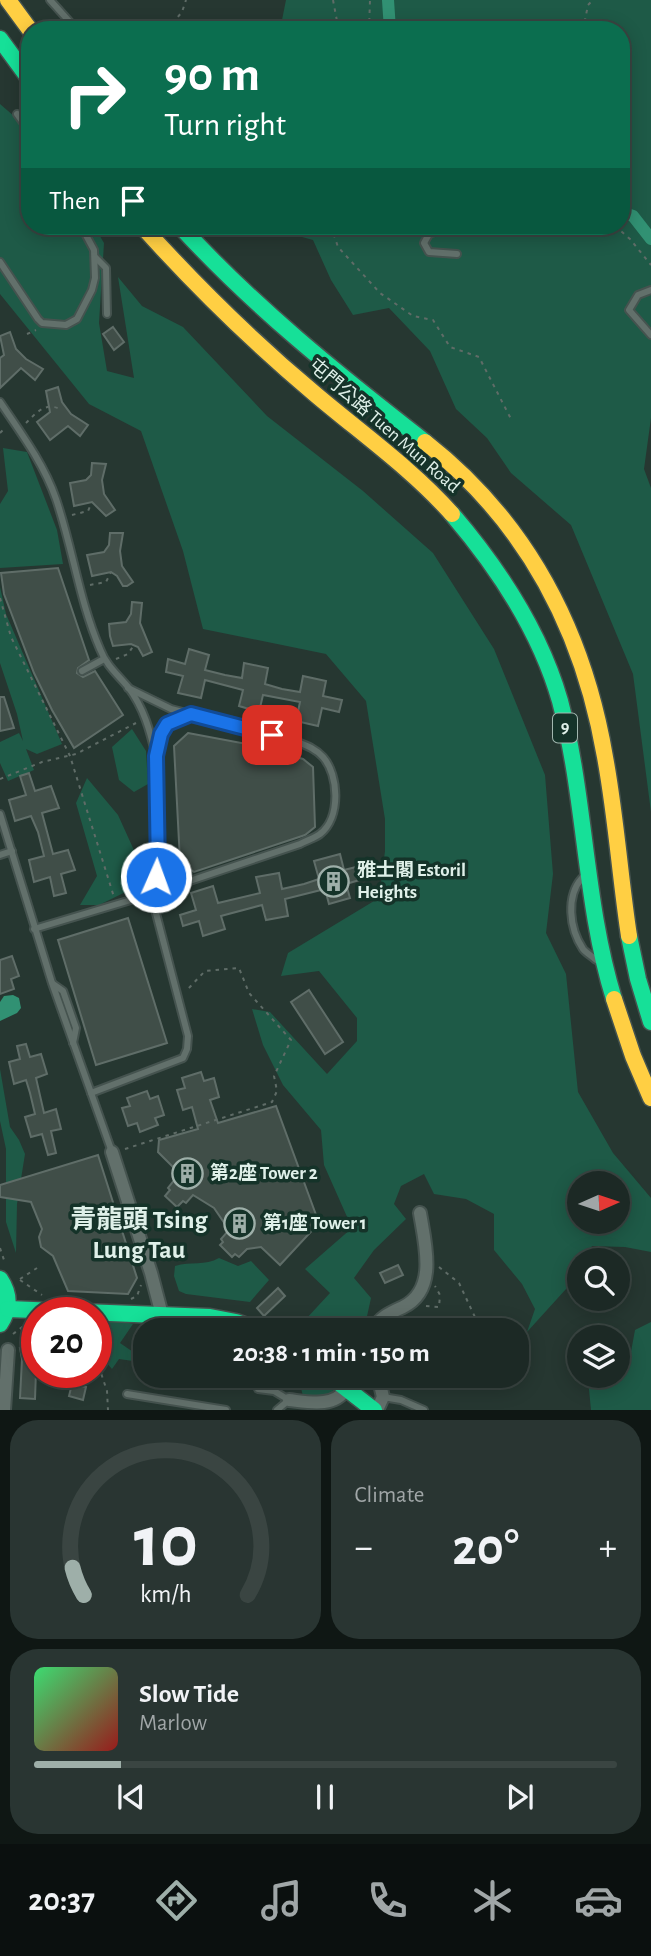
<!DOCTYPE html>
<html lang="en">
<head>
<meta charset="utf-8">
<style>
  :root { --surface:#1c2925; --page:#293532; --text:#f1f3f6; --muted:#a0a6a7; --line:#3a4542; --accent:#9eafa9 }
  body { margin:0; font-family:"Alegreya Sans","Noto Sans TC",sans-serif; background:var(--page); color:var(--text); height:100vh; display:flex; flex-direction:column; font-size:26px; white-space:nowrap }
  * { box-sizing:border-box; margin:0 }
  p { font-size:23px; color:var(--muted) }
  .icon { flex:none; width:38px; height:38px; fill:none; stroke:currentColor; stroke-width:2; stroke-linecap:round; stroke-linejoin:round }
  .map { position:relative; height:1410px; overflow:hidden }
  .details { display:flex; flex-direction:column; gap:10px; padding:10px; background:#0f1714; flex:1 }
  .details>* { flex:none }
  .hud { position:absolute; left:21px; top:21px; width:609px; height:214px; border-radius:28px; box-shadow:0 4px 18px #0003,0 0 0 2px var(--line); background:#0b6e4f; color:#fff; overflow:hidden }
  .needle { width:46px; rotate:87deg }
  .fabs { position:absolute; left:567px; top:1171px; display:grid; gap:14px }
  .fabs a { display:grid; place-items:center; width:63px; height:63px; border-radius:50%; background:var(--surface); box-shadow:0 4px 18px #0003,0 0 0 2px var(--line); font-size:35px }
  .speed { position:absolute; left:21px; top:1297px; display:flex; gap:14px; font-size:35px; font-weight:700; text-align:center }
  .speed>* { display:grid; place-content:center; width:91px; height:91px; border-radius:50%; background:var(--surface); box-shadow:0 4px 18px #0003,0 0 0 2px var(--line); line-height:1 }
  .speed .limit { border:10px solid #d22; background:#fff; color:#111 }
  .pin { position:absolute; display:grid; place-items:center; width:60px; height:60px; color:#fff; margin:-30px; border-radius:14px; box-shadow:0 4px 10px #0006 }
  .me { position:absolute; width:77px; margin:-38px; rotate:2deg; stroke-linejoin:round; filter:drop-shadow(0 0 5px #0008) }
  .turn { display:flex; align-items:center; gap:24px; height:147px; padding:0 28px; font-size:32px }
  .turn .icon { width:91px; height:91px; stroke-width:2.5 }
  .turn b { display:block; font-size:49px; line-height:60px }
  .then { display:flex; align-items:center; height:66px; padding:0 28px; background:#0003; gap:14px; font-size:26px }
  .big { font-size:52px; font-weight:700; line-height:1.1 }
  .details .widget { flex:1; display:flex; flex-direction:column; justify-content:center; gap:10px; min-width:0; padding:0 24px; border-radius:28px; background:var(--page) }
  .details .dial { align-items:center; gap:0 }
  .dial svg { height:182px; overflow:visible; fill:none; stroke:var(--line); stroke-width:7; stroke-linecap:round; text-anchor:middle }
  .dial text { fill:var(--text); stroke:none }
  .song { display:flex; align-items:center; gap:21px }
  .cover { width:84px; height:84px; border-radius:10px; background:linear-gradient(135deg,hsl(140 70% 55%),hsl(0 70% 35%)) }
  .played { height:7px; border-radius:4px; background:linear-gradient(90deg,var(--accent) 15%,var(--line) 15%) }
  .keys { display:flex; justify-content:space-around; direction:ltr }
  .heat { display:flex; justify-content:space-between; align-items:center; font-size:38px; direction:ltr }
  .details .tiles { flex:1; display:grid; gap:10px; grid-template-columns:1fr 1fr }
  .widget:last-child { grid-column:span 2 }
  .trip { position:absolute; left:133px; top:1318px; width:396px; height:70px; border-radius:28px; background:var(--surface); box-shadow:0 4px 18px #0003,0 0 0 2px var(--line); font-weight:700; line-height:70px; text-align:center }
  .tabs { display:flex; height:112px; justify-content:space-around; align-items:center; background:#0b100f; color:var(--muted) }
  .tabs .icon { width:49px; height:49px }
  .tabs .selected { color:var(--accent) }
  .tabs b { font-size:32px; color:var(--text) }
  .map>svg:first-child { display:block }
</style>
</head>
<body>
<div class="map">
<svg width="651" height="1410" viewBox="0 0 651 1410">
  <rect width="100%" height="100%" fill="#263731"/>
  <g fill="#1e5a47" fill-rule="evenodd">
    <path d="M286,0h365v418l-7,51 7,19v324l-18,-138 -62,-149 -60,-52 -24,-35 -31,-29 -26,-58 -41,-43 -36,7 -22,-35 -18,-40 -51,-14h359v-196h-341z"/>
    <path d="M0,104l30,26v96h64l10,17 -5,80 8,48 27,7 -16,-101 24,29 41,21 84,89 96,75 70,62 61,96 51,126 8,99 -7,59 20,41 12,118 35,61 38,45v54l-26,-5 -33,-1 -7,14h-6v12l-3,6 -49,54 8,-23 -13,-25 -28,-34v-36l-28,-15 -32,-5 -10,-20 -23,12 -7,18 12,15 -32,31 -20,28 17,20 -7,32h-47l-12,-10 25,-27 -25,-24 47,-41 -28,-63 -3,-35 -38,-45 -20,-40 -11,-36 18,3 57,62 30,-33v-23l-38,-47 -38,5 7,-23 91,-55 6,-47v-32l-19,-118 -40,-47 -123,-25 -20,-78 -42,-120 -52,-27 -89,-110zM579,1183h39v39h-39z"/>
    <path d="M3,448l24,4 30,78 6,34 -63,4v-64l8,-13z"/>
    <path d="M0,587l6,27 56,130 -25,10 -11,-5 8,21 -26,11 -8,-18v-21l19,-9 4,8 -6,-27 -17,-51z"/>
    <path d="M132,729l14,22 2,33 -14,8 -15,-12 -7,-33z"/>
    <path d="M87,778l31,37 30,66 -49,24h-19l17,-29 -21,-73z"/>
    <path d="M0,1069l10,58 9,13 6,14 -8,50 -1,49 -10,-31v-73l-6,-28z"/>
    <path d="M219,1258l19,8 13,-5 18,19 -19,22 -64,-8 -7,-3 -5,-15 1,-10c16,-5 30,0 44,-8z"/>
    <path d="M96,1321h25l12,3 -13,19 16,11 -3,7 -14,-2 -7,10 -16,-19z"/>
    <path d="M651,1322v88h-60l-3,-31 12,-3h18v-5l10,-3 7,-38z"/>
    <path d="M298,1376h19l19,17 -8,5 -25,-2z"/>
  </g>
  <path fill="#319173" d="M13,995l6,3 2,10 -4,5 -17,8v-19l4,-6z"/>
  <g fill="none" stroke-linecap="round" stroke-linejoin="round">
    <g stroke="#319173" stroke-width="12">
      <path d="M388,0l2,30"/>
      <path d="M621,212l12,4 18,23"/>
    </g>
  </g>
  <g fill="#404e48" stroke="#5f6d68" stroke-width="2">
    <path d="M113,327l11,15 -10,8 -11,-16z"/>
    <path d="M10,332l6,17 10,10 17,10 -8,11 -14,-12 -21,20v-30l4,-3 -4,-19z"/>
    <path d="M58,387l4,15 9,12 17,11 -8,11 -12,-10 -18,14 -13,-18 13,-10 -4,-21z"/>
    <path d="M92,463l14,1 -4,16 2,14 11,16 -9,6 -14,-14 -18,4 -4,-23 16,-3 5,-5z"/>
    <path d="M110,533h13l-3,18 2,15 11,16 -6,4h-4l-6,-10 -6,-4 -19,4 -5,-21 17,-3 5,-7z"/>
    <path d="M58,568l31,92 -11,8 -1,5 6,4 12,-6 28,44 -49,33 -22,-38 -18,-37 -30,-79 -3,-21z"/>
    <path d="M132,602l10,1 -2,20 12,29 -9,4 -5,-9 -7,-3 -18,2 -3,-10 -1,-12 17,-2 5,-8z"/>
    <path d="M189,649l20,6 -4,15 20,5 17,3 2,-15 24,5 -3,16 17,5 18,3 3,-16 23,5 -3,15 19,4 -3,12 -17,-4 -4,18 -22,-5 4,-19 -37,-7 -4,17 -20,-6 4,-16 -38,-10 -4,18 -23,-5 5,-17 -17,-4 2,-13 17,5z"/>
    <path d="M0,697h4l10,31 -14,3z"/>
    <path d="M188,733l69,13 46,13 10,8 2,60 -10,8 -111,37 -14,-11 -6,-115z"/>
    <path d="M29,773l6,18 16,-5 8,22 -17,5 11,41 15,-4 7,20 -14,4 5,19 -12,3 -4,-19 -16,5 -5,-22 15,-4 -6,-24 -7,-16 -16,5 -6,-21 17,-5 -6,-19z"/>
    <path d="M340,854l4,16 16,-4 3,13 -17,5 4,14 -21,6 -4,-15 -40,10 3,17 -22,4 -4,-15 -41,11 4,13 -22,7 -4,-15 -16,5 -3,-11 16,-5 -5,-17 22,-7 5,17 42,-10 -4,-16 23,-4 3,16 22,-5 15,-5 -5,-18z"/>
    <path d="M128,918l39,125 -71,22 -38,-125z"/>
    <path d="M12,956l7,20 -8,3 3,10 -14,5v-34z"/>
    <path d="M309,990l34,52 -18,12 -34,-52z"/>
    <path d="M26,1044l4,13 11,-3 6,20 -11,4 8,35 12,-4 5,20 -10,2 5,22 -8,2 -6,-21 -11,3 -6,-20 10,-3 -5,-21 -4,-13 -12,4 -5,-22 11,-3 -3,-13z"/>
    <path d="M201,1072l3,9 10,-3 5,19 -9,3 8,23 58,-17 43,117 -39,42 -19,-18 -14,2 -8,8 -4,-3 -3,3 -12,-12 3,-3 -2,-3 8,-9 -15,-22 -21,-13 -7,8 -3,-2 -6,6 -12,-11 5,-6 -2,-2 7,-9 -2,-12 -15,-15 1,-12 39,-11 -6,-22 -9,3 -6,-20 8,-2 -3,-10z"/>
    <path d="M147,1091l3,8 8,-3 6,19 -9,3 3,7 -18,7 -3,-9 -9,3 -6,-18 8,-2 -3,-8z"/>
    <path d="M98,1155l39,123 -9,16 -60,-3 -15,-35 -12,-9 -2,-10 3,-8 -11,-27 -31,-5v-12z"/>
    <path d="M398,1265l5,10 -18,8 -5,-10z"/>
    <path d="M278,1288l7,8 -21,20 -7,-8z"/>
    <path d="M20,1348l13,1v21l3,1 -1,28 -15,-1 2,-39z"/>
    <path d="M72,1384l14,3 -3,13 -14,-4z"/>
  </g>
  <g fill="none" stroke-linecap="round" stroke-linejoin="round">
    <defs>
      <g id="lane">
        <path d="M50,0l27,30"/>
        <path d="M17,114l13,18"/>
        <path d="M449,226l-20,8 -5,9 5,9 28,2"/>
        <path d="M95,257l11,11 1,46"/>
        <path d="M0,262l38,57 4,4 24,2 11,-6 15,-29 3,-12 -1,-28 -13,-24"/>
        <path d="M651,290l-13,5 -9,15 22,25"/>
        <path d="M0,402c21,31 44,62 56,97 17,50 23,101 44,150 6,16 17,25 28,38 16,21 22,44 28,69"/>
        <path d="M82,671l22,-12"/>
        <path d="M0,814l52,169 60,169"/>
        <path d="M0,855l12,-4"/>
        <path d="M582,878c-16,18 -13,50 1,71 3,4 9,7 13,11"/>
        <path d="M186,880l-13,-4 -16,-16c0,-28 -8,-113 8,-133 6,-7 16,-9 25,-12"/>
        <path d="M138,894c12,-7 21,-17 20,-33"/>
        <path d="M34,929l117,-35 149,-50c7,-4 15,-6 20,-10 21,-16 19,-59 3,-77 -8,-9 -18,-12 -28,-16l-124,-32 -43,-21"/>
        <path d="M53,984l10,7 13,37 -3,15"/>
        <path d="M91,1093l92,-35 4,-9 1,-13 -37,-142"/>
        <path d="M258,1389l16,2 15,9 -12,10"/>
        <path d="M127,1394l99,16"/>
        <path d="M383,1397l18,3 23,10"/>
      </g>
      <g id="street">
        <path d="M112,1152l39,121 11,42"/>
        <path d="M373,1330c7,-13 17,-17 30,-23 35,-17 22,-63 17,-94"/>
        <path d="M289,1400c19,2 45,8 57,-11"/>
        <path d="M4,1410l4,-60"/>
        <path d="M377,1410l6,-13 -5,-21"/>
      </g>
      <g id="fast">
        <path d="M0,39l30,41"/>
        <path d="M180,226c74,81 159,149 245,216"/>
        <path d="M452,514c47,55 88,117 108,187 26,98 24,201 54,298"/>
        <path d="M629,936l9,43 13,43"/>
        <path d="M0,1279c10,15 10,30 0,45"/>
        <path d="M8,1309l202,8 26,5 22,8"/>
        <path d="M330,1376l44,34"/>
      </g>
      <g id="slow">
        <path d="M8,0l22,30"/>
        <path d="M142,226c54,60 111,116 173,168 46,39 97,75 137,120"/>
        <path d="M425,442c102,80 158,187 180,315 11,59 15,120 24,179"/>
        <path d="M614,999l19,57 18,42"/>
      </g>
    </defs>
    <use href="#lane" stroke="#45534f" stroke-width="10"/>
    <use href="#street" stroke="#45534f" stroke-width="16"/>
    <use href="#fast" stroke="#45534f" stroke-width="19"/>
    <use href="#slow" stroke="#45534f" stroke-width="19"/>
    <g stroke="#5f6c67" stroke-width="2" stroke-dasharray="3.5 5" stroke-linecap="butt">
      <path d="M333,0l4,21 27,9"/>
      <path d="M167,30l15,-18 4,-12"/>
      <path d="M369,30l1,-30"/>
      <path d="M583,30l5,-25 5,-5"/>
      <path d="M331,226l7,21 42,46 33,23 20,4 17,27 29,10 32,62"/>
      <path d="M523,226l17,5 22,-5"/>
      <path d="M615,226l15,13 21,26"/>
      <path d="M27,334l9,-4"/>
      <path d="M26,423c10,-10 19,-21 34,-14"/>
      <path d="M0,433l6,-6"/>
      <path d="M72,515l16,-4 4,-9"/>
      <path d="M90,585l16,-3 5,-10"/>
      <path d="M0,598l11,39 59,119 44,141"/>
      <path d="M116,659l12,-5 6,-9"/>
      <path d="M0,779l42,-17 34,-8 60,-31"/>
      <path d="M125,1149l147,-47 5,-11 -3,-15 17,-36 -42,-47 -10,-25 -34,3 -18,19"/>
      <path d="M0,1248l5,15"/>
      <path d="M439,1267l20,16 22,47"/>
      <path d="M20,1279l17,-11"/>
      <path d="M20,1280l22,15"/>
      <path d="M131,1299l6,-3 4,-11"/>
      <path d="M426,1306l13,1 1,-12 -5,-9"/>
      <path d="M13,1334l12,-9"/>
      <path d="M96,1358l11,33 1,19"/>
    </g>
    <use href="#lane" stroke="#62706b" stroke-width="6"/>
    <use href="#street" stroke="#62706b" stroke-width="12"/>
    <use href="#fast" stroke="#16e098" stroke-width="16"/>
    <use href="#slow" stroke="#ffcf43" stroke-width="16"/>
  </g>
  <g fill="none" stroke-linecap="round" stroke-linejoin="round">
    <defs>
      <path id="route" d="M156,877l2,-9 -2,-112 5,-22 6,-10 24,-10 81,21"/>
    </defs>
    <use href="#route" stroke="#114b97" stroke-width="18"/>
    <use href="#route" stroke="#1a73e8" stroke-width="12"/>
  </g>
  <defs>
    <symbol id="building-ring" viewBox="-11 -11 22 22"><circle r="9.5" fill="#153329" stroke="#9eafa9" stroke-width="1.5"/><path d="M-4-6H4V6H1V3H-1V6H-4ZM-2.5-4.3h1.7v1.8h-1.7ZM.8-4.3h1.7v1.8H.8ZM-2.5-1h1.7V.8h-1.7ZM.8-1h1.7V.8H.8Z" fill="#9eafa9"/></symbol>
  </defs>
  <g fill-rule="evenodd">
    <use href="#building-ring" x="316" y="864" width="35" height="35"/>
    <use href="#building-ring" x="170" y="1156" width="35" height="35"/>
    <use href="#building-ring" x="222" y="1206" width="35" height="35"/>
  </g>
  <g text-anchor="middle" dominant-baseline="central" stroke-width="7" stroke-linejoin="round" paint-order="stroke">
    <rect fill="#153329" stroke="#a2b7af" stroke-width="2" x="553" y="713.5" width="24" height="29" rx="5"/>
    <g font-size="18" font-weight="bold" fill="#dff0e9">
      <text x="565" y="728">9</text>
    </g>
    <g font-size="19" fill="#dff0e9" stroke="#153329">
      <text transform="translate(384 426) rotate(41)">屯門公路 Tuen Mun Road</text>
    </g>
    <g font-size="19" font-weight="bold" fill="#dff0e9" stroke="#153329" text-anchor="start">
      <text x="357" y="870">雅士閣 Estoril<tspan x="357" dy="22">Heights</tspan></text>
      <text x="210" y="1173">第2座 Tower 2</text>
      <text x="263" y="1223">第1座 Tower 1</text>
    </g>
    <g font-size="26" font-weight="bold" fill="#dff0e9" stroke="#153329">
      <text x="139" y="1220">青龍頭 Tsing<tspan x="139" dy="30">Lung Tau</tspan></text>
    </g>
  </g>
</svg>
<div class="fabs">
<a><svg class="needle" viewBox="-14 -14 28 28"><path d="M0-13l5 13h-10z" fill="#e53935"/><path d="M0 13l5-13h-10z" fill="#a0a6a7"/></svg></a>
<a><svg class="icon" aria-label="search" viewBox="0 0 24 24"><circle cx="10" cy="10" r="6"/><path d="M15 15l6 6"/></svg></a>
<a><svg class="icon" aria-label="layers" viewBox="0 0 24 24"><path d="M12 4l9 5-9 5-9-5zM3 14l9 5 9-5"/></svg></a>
</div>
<div class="speed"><div class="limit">20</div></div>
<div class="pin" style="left:272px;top:735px;background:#d93025"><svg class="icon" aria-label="arrive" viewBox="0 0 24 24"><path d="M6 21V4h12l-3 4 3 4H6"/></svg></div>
<svg class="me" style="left:156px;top:877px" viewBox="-20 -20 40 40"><circle r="17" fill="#1a73e8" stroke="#fff" stroke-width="3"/><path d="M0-11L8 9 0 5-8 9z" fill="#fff"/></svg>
<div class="trip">20:38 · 1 min · 150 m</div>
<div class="hud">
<div class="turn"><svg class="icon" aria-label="right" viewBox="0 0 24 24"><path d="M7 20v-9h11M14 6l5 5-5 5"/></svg><div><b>90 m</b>Turn right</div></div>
<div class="then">Then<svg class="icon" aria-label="arrive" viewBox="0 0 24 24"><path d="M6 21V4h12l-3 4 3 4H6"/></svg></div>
</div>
</div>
<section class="details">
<div class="tiles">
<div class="widget dial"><svg viewBox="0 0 100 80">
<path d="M14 69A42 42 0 1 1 86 69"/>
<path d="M14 69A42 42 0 0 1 9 57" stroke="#9eafa9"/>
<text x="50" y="56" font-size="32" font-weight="700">10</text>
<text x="50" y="72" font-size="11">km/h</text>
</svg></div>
<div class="widget"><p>Climate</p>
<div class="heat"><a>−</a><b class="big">20°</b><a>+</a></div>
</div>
<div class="widget">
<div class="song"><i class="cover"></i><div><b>Slow Tide</b><p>Marlow</p></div></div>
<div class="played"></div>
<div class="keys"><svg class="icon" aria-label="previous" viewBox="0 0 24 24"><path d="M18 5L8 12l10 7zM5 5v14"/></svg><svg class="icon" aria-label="pause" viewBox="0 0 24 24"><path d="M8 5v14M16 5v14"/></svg><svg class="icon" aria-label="next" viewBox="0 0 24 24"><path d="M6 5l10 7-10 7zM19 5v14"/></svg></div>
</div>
</div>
</section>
<nav class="tabs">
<b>20:37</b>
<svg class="icon selected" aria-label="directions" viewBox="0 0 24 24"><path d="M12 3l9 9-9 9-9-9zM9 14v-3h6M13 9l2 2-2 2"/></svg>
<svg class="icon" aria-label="music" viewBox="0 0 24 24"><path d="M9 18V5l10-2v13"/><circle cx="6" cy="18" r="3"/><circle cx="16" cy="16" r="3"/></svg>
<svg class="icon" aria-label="phone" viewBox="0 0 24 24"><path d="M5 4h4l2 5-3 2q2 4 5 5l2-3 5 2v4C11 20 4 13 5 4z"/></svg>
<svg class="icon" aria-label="climate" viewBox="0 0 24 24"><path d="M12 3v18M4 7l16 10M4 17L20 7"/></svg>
<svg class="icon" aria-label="car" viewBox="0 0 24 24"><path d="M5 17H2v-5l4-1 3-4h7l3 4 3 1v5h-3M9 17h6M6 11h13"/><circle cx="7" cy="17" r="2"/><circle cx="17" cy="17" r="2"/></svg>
</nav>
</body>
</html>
